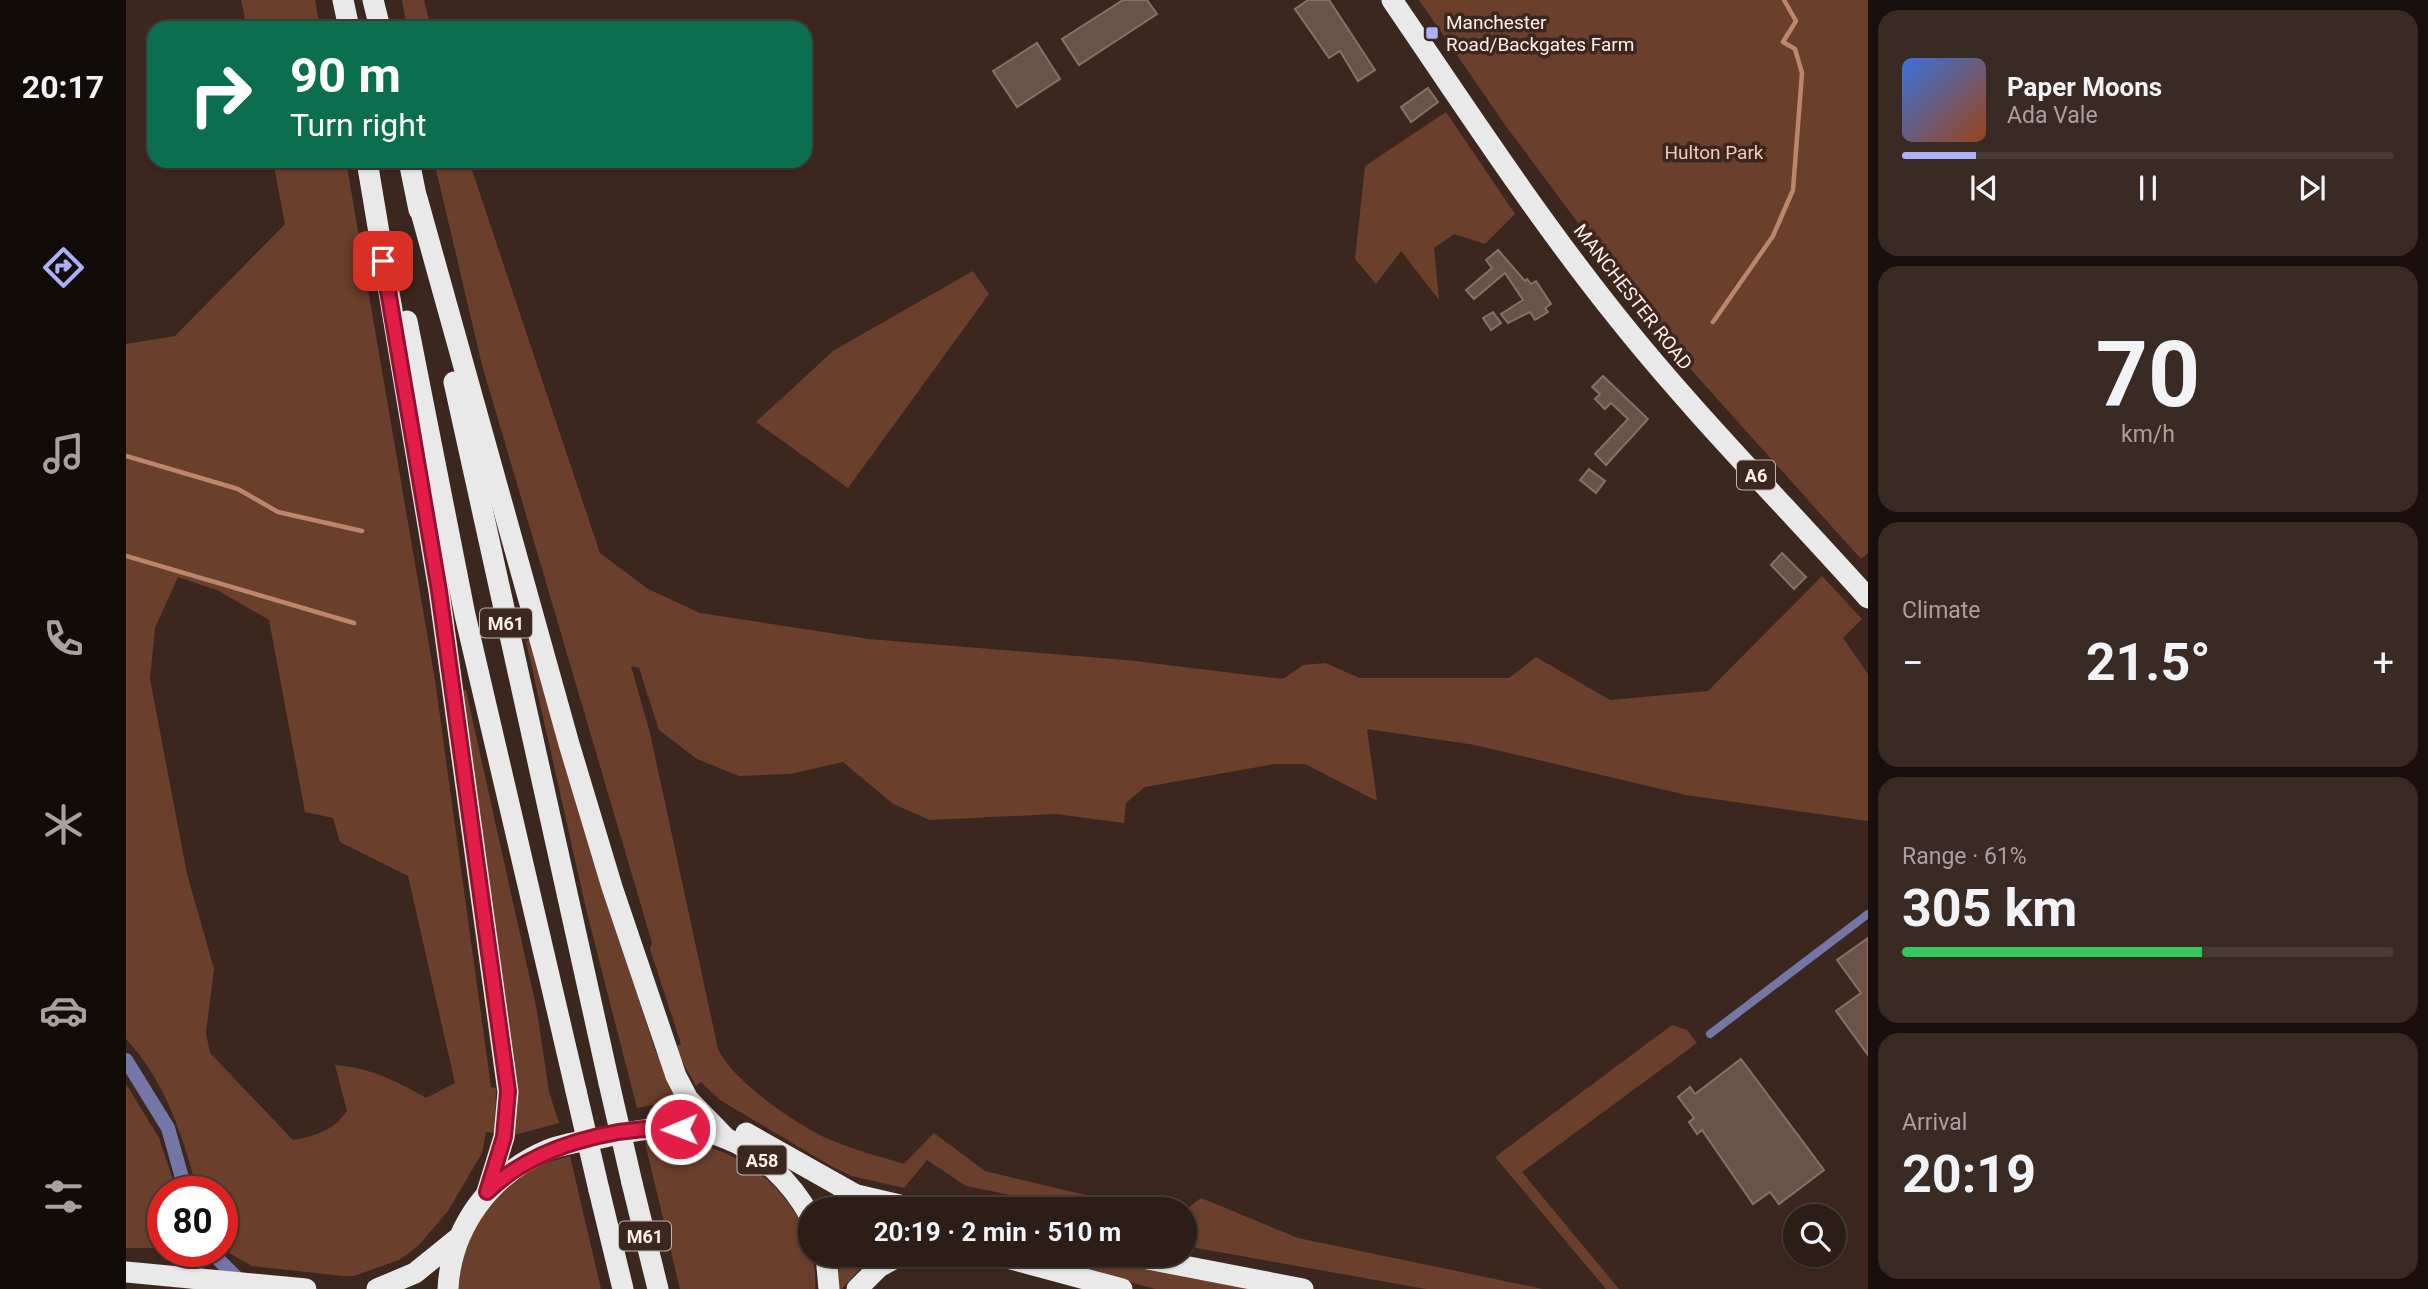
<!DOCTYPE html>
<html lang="en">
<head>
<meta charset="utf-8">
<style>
  :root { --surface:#2d1d17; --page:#392a24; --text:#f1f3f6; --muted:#a7a2a1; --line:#483b36; --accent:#acaffb }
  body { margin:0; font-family:Roboto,sans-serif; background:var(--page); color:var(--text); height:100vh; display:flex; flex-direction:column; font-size:26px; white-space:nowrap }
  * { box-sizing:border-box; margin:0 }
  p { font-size:23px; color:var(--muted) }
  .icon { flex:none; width:38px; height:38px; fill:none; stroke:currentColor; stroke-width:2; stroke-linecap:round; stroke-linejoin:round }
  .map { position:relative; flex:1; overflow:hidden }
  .details { display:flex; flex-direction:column; gap:10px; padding:10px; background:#19100d; width:560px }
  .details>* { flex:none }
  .hud { position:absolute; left:21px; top:21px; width:665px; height:147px; border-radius:21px; box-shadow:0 2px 5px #0004,0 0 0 2px var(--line); background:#0b6e4f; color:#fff; overflow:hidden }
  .tools { position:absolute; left:1657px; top:1204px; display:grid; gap:14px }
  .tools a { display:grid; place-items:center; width:63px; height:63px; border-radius:50%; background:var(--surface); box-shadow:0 2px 5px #0004,0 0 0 2px var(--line); font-size:35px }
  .speed { position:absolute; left:21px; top:1176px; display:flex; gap:14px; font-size:35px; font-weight:700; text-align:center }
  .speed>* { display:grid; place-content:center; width:91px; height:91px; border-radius:50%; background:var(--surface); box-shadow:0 2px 5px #0004,0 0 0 2px var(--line); line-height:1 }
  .speed .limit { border:10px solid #d22; background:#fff; color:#111 }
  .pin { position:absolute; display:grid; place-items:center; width:60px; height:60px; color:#fff; margin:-30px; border-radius:14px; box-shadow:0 4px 10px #0006 }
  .me { position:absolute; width:77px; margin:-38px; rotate:269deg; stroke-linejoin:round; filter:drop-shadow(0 0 5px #0008) }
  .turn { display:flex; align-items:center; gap:24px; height:147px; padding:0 28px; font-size:32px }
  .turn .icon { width:91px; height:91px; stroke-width:2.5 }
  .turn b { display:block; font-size:49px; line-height:60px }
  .big { font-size:52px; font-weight:700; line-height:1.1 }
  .details .widget { flex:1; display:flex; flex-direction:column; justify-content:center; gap:10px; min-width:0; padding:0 24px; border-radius:21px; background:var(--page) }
  .details .dial { align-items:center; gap:0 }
  .dial b { font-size:91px; line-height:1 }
  .song { display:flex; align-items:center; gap:21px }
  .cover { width:84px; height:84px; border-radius:10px; background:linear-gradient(135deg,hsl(220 70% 55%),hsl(20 70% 35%)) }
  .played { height:7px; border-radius:4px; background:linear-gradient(90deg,var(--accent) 15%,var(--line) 15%) }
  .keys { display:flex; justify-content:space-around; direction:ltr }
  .heat { display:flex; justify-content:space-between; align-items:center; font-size:38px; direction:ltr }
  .charge { height:10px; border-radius:5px; background:linear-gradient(90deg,#34c759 61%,var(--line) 0) }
  .trip { position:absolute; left:672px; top:1197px; width:399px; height:70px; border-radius:35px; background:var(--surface); box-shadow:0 2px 5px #0004,0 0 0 2px var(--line); font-weight:700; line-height:70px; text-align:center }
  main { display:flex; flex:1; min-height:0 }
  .menu { display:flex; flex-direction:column; width:126px; justify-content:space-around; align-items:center; background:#120c09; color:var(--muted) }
  .menu .icon { width:49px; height:49px }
  .menu .current { color:var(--accent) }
  .menu b { font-size:32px; color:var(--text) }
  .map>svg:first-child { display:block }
</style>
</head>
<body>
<main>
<nav class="menu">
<b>20:17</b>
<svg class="icon current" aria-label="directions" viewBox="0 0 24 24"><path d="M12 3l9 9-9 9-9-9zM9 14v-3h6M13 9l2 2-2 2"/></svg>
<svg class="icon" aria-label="music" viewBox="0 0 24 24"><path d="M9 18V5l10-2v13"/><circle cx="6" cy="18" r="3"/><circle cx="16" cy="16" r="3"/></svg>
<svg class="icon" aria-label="phone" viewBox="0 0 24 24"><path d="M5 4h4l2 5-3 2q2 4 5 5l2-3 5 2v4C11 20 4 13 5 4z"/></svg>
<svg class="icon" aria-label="climate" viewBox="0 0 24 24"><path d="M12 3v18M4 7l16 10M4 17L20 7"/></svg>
<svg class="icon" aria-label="car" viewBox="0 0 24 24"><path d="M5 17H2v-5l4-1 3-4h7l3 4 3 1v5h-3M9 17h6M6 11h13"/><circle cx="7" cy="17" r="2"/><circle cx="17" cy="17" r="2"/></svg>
<svg class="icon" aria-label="filters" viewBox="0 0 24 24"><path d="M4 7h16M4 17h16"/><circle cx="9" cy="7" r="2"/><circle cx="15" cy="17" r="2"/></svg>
</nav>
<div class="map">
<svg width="1742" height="1289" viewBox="0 0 1742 1289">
  <rect width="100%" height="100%" fill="#3c271f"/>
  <g fill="#6a3f2c" fill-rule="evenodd">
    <path d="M115,0h74l5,28h-73z"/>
    <path d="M276,0h22l7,28h-24z"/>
    <path d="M1293,0h449v553l-7,6 -194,-216 -164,-221z"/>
    <path d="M1320,112l69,102 -30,30 -31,-10 -20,14 5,52 -38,-49 -25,33 -21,-25 10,-93z"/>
    <path d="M147,161h73l89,519 56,407 5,1 -1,45 -9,-1 -4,21 -34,58 -30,35 -19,14 -45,16h-11l-91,-10 -30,-17v-57h-24c-15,-55 -32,-110 -72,-153v-695l49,-8 110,-112zM52,577l39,13 52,30 36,192 28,6 7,24 68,34 47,207 -29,15c-31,-18 -56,-30 -91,-33l12,46c-14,20 -31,25 -54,29l-83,-87 -4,-20 8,-64 -27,-95 -37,-195 5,-51z"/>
    <path d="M308,161h35l131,392 48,36 52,24 169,26 257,21 157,19 20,-14 23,-2 33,15h150l27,-21 74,43 98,-9 114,-115 40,43 -19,19 25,36v147l-182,-26 -211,-50 -108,-16 10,72 -72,-37h-30l-130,23 -19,16 -2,20 -68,-9 -126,6 -37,-16 -50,-42 -53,12 -51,2 -42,-17 -38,-29 -20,-62 -8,-2 19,67 68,316c15,32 76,74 108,89 25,11 52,18 78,26l30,-31 51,38 159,38h-64l-114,-23 -39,-26 -23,28 -52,-12 -21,-10 -111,-66 -19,-18 -5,4 -22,-39 7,-3 -31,-95 2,-6 -170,-578z"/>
    <path d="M847,271l16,23 -141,194 -92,-66 77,-71z"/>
    <path d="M403,640l125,407 14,33 12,19 -43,9 -51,-199 -60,-268z"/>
    <path d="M340,690l71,321 12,81 10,31 -48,13 -48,-445z"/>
    <path d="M1546,1025l15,5 10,13 -175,129 97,117h-13l-111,-132z"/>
    <path d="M0,1084l33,54 18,54h-14v56h-37z"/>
    <path d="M518,1139c66,-3 126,26 158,85 7,12 5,24 8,30 5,11 6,20 5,35h-135z"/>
    <path d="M444,1156l31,133h-142c0,-48 31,-99 74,-121 11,-6 25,-8 37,-12z"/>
    <path d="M1075,1198l97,40 245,51h-117l-241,-43v-36z"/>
    <path d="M710,1255h44l-21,15 -17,19h-5z"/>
    <path d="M898,1255h62l-3,14z"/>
    <path d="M964,1256l165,33h-100l-68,-19z"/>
  </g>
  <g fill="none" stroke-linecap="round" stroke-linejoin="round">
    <g stroke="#bb856e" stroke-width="4.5">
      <path d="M1587,322l60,-86 20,-46 9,-117 -7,-24 -12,-7 13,-21 -12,-21"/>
      <path d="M0,456l112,33 40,23 84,19"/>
      <path d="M0,556l228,67"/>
    </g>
  </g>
  <g fill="#6a5349" stroke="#887066" stroke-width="2">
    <path d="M997,0h24l10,14 -78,51 -17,-26z"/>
    <path d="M1182,0h21l46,70 -17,11 -18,-30 -11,7 -34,-49z"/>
    <path d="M911,43l23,36 -43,28 -24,-36z"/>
    <path d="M1302,88l10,14 -27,20 -10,-15z"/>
    <path d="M1372,250l27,31 2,-2 4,5 5,-3 15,23 -6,4 3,4 -13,8 -5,-8 -22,11 -7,-9 22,-14 -18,-27 -31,26 -8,-9 26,-22 -6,-8z"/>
    <path d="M1367,312l8,11 -10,7 -8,-12z"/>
    <path d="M1477,376l45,43 -42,46 -11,-11 33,-35 -17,-16 -6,6 -10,-10 5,-5 -8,-7z"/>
    <path d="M1463,469l16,12 -9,12 -16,-13z"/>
    <path d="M1656,553l24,24 -12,12 -23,-24z"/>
    <path d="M1742,938v117l-32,-44 25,-18 -24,-33z"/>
    <path d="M1615,1059l83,111 -45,34 -9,-12 -17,12 -51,-74 -5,4 -8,-12 5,-4 -16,-21 12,-10 5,7z"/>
  </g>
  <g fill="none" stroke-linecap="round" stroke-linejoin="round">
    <path stroke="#7476a6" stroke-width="8" d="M1584,1034l158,-120"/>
    <g stroke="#7476a6" stroke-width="14">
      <path d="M0,1060l42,68 18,64"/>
      <path d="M68,1251l2,33"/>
      <path d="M84,1251l31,31"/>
    </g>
    <g stroke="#e9e9e9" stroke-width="21">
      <path d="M217,0l6,28"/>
      <path d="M247,0l7,28"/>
      <path d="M1266,0c73,107 144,216 225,317 78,98 167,187 251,281"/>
      <path d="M241,161l72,430 69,501 -4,45 -17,55"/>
      <path d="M283,161l10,49"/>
      <path d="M291,198l152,546 43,143 64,189 12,23 38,39"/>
      <path d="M281,321l58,294 111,476"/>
      <path d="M328,382l155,701"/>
      <path d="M620,1133l110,62"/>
      <path d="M506,1183l26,106"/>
      <path d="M473,1190l24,99"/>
      <path d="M718,1192l73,17"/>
      <path d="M700,1255l3,34"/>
      <path d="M870,1255l126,34"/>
      <path d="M1001,1255l176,34"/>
      <path d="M0,1272l180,17"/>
      <path d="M251,1289l38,-16 42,-34"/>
      <path d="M322,1289c3,-62 43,-115 100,-139 17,-7 38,-9 57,-13 39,-9 82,-15 120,1 36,14 67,45 85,78"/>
      <path d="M731,1289l22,-22 22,-12"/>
    </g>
    <g stroke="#e9e9e9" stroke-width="21">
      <path d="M483,1083l23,100"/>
      <path d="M450,1091l23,99"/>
    </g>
  </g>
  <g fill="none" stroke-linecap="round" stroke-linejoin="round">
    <defs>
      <path id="route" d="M257,261l56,330 69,500 -4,46 -17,55c47,-46 128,-67 193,-63"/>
    </defs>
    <use href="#route" stroke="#92132f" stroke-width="18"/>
    <use href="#route" stroke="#e11d48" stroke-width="12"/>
  </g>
  <rect fill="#acaffb" stroke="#3c271f" stroke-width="2.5" x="1299" y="26" width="14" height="14" rx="3.5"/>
  <g text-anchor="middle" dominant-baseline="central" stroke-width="7" stroke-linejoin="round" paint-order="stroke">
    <g fill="#3c271f" stroke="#c4b3ad" stroke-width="2">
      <rect x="1611" y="460.5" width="38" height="29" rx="5"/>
      <rect x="354" y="608.5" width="52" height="29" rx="5"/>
      <rect x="611.5" y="1145.5" width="49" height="29" rx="5"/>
      <rect x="493" y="1221.5" width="52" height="29" rx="5"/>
    </g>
    <g font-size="18" font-weight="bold" fill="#feefea">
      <text x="1630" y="475">A6</text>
      <text x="380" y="623">M61</text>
      <text x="636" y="1160">A58</text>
      <text x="519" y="1236">M61</text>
    </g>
    <g font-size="19" fill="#feefea" stroke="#3c271f" text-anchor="start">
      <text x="1320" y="22">Manchester<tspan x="1320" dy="22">Road/Backgates Farm</tspan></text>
    </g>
    <g font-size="19" fill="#f3cab8" stroke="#3c271f">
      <text x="1588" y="152">Hulton Park</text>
    </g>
    <g font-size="19" fill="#feefea" stroke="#3c271f">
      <text transform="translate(1507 297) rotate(52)">MANCHESTER ROAD</text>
    </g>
  </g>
</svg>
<div class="tools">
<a><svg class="icon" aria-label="search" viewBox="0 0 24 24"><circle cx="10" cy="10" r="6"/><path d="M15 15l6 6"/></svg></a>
</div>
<div class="speed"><div class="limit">80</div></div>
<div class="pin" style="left:257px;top:261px;background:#d93025"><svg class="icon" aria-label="arrive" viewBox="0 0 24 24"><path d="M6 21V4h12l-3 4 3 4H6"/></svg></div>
<svg class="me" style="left:554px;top:1129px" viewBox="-20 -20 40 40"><circle r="17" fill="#e11d48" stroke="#fff" stroke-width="3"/><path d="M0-11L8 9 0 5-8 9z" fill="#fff"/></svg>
<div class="trip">20:19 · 2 min · 510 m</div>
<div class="hud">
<div class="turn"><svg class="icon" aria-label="right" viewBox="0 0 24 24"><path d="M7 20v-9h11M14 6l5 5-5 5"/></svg><div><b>90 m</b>Turn right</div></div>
</div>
</div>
<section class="details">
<div class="widget">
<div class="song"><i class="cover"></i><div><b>Paper Moons</b><p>Ada Vale</p></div></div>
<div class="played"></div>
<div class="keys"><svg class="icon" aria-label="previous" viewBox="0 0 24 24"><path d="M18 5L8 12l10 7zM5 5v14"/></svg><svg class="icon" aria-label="pause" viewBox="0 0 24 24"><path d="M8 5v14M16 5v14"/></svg><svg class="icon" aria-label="next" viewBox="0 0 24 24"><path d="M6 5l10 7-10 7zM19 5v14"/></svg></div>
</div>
<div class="widget dial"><b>70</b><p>km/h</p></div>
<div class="widget"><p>Climate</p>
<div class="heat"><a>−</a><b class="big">21.5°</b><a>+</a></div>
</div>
<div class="widget"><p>Range · 61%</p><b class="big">305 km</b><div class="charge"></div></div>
<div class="widget"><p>Arrival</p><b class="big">20:19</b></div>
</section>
</main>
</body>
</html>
